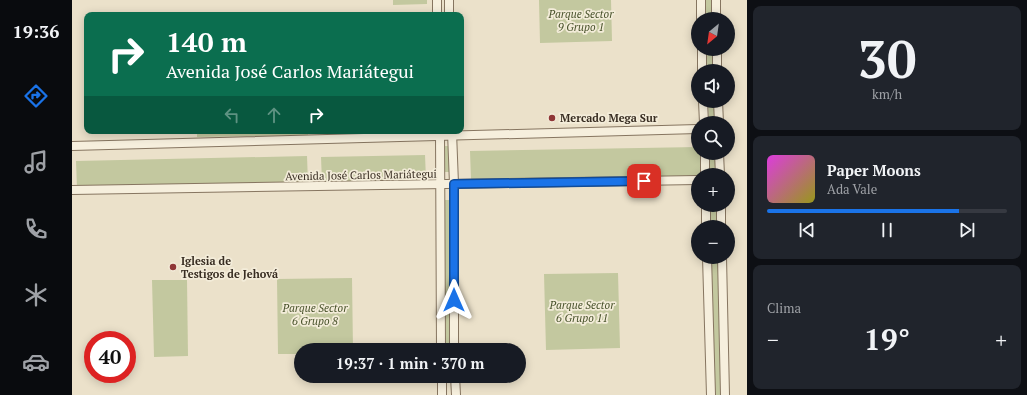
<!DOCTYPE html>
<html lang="es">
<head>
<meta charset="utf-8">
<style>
  :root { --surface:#171b24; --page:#20242c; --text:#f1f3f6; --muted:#9ea1a6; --line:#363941; --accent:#1a73e8 }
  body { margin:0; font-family:"PT Serif",serif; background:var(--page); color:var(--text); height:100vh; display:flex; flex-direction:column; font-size:15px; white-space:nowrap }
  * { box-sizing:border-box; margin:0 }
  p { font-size:13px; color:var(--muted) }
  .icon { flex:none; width:22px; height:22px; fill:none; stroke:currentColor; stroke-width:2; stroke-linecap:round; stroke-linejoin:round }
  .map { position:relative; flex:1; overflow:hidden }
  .sheet { display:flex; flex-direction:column; gap:6px; padding:6px; background:#0d0f14; width:280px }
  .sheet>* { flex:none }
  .top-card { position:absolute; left:12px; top:12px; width:380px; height:122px; border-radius:8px; box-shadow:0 2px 10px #0003; background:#0b6e4f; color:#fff; overflow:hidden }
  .needle { width:26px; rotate:209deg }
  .controls { position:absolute; left:619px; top:12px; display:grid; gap:8px }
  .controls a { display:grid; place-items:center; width:44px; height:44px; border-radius:50%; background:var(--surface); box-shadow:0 2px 10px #0003; font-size:20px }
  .speed { position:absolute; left:12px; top:331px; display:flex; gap:8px; font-size:20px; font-weight:700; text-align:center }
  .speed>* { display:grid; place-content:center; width:52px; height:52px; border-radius:50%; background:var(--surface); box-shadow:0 2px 10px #0003; line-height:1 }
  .speed .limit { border:6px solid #d22; background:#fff; color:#111 }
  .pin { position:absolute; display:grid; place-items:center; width:34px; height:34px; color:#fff; margin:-17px; border-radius:8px; box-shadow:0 2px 6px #0006 }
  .me { position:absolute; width:44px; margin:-22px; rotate:0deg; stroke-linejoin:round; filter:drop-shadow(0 0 3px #0008) }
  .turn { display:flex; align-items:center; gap:14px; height:84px; padding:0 16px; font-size:18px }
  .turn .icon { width:52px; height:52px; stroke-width:2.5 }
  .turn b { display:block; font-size:28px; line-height:34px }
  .lanes { display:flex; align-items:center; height:38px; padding:0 16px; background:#0003; justify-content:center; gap:20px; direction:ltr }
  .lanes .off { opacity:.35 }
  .big { font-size:30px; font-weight:700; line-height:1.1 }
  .sheet .widget { flex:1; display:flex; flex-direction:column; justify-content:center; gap:6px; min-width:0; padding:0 14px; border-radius:8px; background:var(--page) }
  .sheet .dial { align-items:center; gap:0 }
  .dial b { font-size:52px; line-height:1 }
  .song { display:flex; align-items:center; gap:12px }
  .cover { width:48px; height:48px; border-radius:6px; background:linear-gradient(135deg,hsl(300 70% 55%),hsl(60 70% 35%)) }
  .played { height:4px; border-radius:2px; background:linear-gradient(90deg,var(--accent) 80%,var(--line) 80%) }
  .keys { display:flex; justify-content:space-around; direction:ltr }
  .heat { display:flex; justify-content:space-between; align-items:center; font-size:22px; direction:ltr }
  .trip { position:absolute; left:222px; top:343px; width:232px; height:40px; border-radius:20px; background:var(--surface); box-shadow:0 2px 10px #0003; font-weight:700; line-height:40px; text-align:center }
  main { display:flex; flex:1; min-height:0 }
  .menu { display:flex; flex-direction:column; width:72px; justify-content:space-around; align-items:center; background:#090b0e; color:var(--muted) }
  .menu .icon { width:28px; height:28px }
  .menu .on { color:var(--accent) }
  .menu b { font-size:18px; color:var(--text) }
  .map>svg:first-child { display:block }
</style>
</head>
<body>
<main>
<nav class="menu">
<b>19:36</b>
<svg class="icon on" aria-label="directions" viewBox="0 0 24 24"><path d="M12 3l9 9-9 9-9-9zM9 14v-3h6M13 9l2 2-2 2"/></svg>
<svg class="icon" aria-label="music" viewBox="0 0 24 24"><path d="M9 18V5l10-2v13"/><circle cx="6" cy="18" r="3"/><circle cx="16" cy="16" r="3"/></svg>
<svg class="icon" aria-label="phone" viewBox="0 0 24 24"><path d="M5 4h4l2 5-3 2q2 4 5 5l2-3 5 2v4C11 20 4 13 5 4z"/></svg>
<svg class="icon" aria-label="climate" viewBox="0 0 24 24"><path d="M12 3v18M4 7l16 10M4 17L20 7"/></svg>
<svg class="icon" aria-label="car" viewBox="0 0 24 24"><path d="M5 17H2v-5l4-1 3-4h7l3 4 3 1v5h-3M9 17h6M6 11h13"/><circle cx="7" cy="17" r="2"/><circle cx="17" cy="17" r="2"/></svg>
</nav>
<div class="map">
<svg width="675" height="395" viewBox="0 0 675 395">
  <rect width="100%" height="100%" fill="#ebe1ca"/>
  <g fill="#c3c89f">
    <path d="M321,0h34v4l-34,1z"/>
    <path d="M467,0h72l1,41 -72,2z"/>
    <path d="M633,0h6l1,19h-6z"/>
    <rect x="635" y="49" width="6" height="22"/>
    <path d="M636,101h6l1,19h-6z"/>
    <path d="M125,131h111v4l-111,2z"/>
    <path d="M370,146h9v26h-8z"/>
    <path d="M626,147v6h2l1,22h-3v1l-227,4 -1,-29z"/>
    <rect x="638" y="153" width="6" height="22"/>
    <path d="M353,155l1,24 -104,3 -1,-25z"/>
    <path d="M235,156l1,27 -231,5 -1,-27z"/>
    <path d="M371,200h8l1,150h-6z"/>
    <path d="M638,205h7v22h-6z"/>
    <path d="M639,257h7l3,138h-7z"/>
    <path d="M546,273l2,75 -74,2 -2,-76z"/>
    <path d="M280,278l1,72h-52v4h-23l-1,-75z"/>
    <path d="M80,280h35l1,76 -34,1z"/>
  </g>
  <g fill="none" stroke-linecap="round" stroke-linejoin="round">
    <defs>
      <g id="tertiary">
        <path d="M365,0v15"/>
        <path d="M377,0v15"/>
        <path d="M629,0v19"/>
        <path d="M644,0v19"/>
        <path d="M630,49v22"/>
        <path d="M645,49v22"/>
        <path d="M631,101l1,22"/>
        <path d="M646,101l1,22"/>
        <path d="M368,132l1,218"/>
        <path d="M380,132l2,52v166"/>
        <path d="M0,146l626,-17"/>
        <path d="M633,153v22"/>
        <path d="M647,153l1,22"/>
        <path d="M0,190l626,-10"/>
        <path d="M634,205v22"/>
        <path d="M649,205v22"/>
        <path d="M635,257l4,138"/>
        <path d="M650,257l3,138"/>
        <path d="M370,376v19"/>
        <path d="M383,376l1,19"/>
      </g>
    </defs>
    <use href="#tertiary" stroke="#867560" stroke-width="10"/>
    <use href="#tertiary" stroke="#f6efdd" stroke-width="8"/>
  </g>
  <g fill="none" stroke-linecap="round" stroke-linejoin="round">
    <defs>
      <path id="route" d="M382,300v-116l190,-3"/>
    </defs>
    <use href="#route" stroke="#114b97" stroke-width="10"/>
    <use href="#route" stroke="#1a73e8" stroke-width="7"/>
  </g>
  <g fill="#8f3636" stroke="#f3ecd9" stroke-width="1.5">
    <circle cx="480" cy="118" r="4"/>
    <circle cx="101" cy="267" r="4"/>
  </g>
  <g text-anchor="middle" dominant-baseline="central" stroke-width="3.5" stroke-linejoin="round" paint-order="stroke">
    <g font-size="11" font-style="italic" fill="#48522b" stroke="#f3ecd9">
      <text x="509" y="14">Parque Sector<tspan x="509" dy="13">9 Grupo 1</tspan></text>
      <text x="510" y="305">Parque Sector<tspan x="510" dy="13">6 Grupo 11</tspan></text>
      <text x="243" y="308">Parque Sector<tspan x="243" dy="13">6 Grupo 8</tspan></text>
    </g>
    <g font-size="11" font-weight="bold" fill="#382d22" stroke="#f3ecd9" text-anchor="start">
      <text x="488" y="118">Mercado Mega Sur</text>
      <text x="109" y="261">Iglesia de<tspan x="109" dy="13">Testigos de Jehová</tspan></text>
    </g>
    <g font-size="11" fill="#382d22" stroke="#f3ecd9">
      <text transform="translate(289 175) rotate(-1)">Avenida José Carlos Mariátegui</text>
    </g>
  </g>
</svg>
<div class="controls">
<a><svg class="needle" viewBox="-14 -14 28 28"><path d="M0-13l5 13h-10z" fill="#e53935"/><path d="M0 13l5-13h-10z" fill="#9ea1a6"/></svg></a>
<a><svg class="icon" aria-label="sound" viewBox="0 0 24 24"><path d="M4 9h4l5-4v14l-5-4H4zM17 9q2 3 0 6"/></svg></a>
<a><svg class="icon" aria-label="search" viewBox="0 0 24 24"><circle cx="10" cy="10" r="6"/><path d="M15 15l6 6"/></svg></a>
<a>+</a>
<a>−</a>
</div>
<div class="speed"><div class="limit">40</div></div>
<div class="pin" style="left:572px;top:181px;background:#d93025"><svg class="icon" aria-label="arrive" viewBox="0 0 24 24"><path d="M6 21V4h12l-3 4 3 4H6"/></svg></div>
<svg class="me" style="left:382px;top:300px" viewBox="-20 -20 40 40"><path d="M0-17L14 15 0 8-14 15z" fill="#1a73e8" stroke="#fff" stroke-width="4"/></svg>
<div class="trip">19:37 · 1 min · 370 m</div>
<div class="top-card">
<div class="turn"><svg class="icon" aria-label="right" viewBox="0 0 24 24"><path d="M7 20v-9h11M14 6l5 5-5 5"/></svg><div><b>140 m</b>Avenida José Carlos Mariátegui</div></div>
<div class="lanes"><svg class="icon off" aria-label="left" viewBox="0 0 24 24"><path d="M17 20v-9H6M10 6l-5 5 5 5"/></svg><svg class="icon off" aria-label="ahead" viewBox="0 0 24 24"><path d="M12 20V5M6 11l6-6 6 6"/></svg><svg class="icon" aria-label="right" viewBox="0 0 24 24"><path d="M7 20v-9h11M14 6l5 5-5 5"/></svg></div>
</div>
</div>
<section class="sheet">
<div class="widget dial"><b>30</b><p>km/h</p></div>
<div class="widget">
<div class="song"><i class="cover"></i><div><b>Paper Moons</b><p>Ada Vale</p></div></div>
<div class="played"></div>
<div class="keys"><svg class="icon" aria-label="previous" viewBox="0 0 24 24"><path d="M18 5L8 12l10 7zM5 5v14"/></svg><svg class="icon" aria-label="pause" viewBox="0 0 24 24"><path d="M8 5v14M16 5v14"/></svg><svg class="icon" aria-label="next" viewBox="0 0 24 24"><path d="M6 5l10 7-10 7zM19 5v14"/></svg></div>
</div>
<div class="widget"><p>Clima</p>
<div class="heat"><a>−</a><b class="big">19°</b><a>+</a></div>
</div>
</section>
</main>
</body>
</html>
